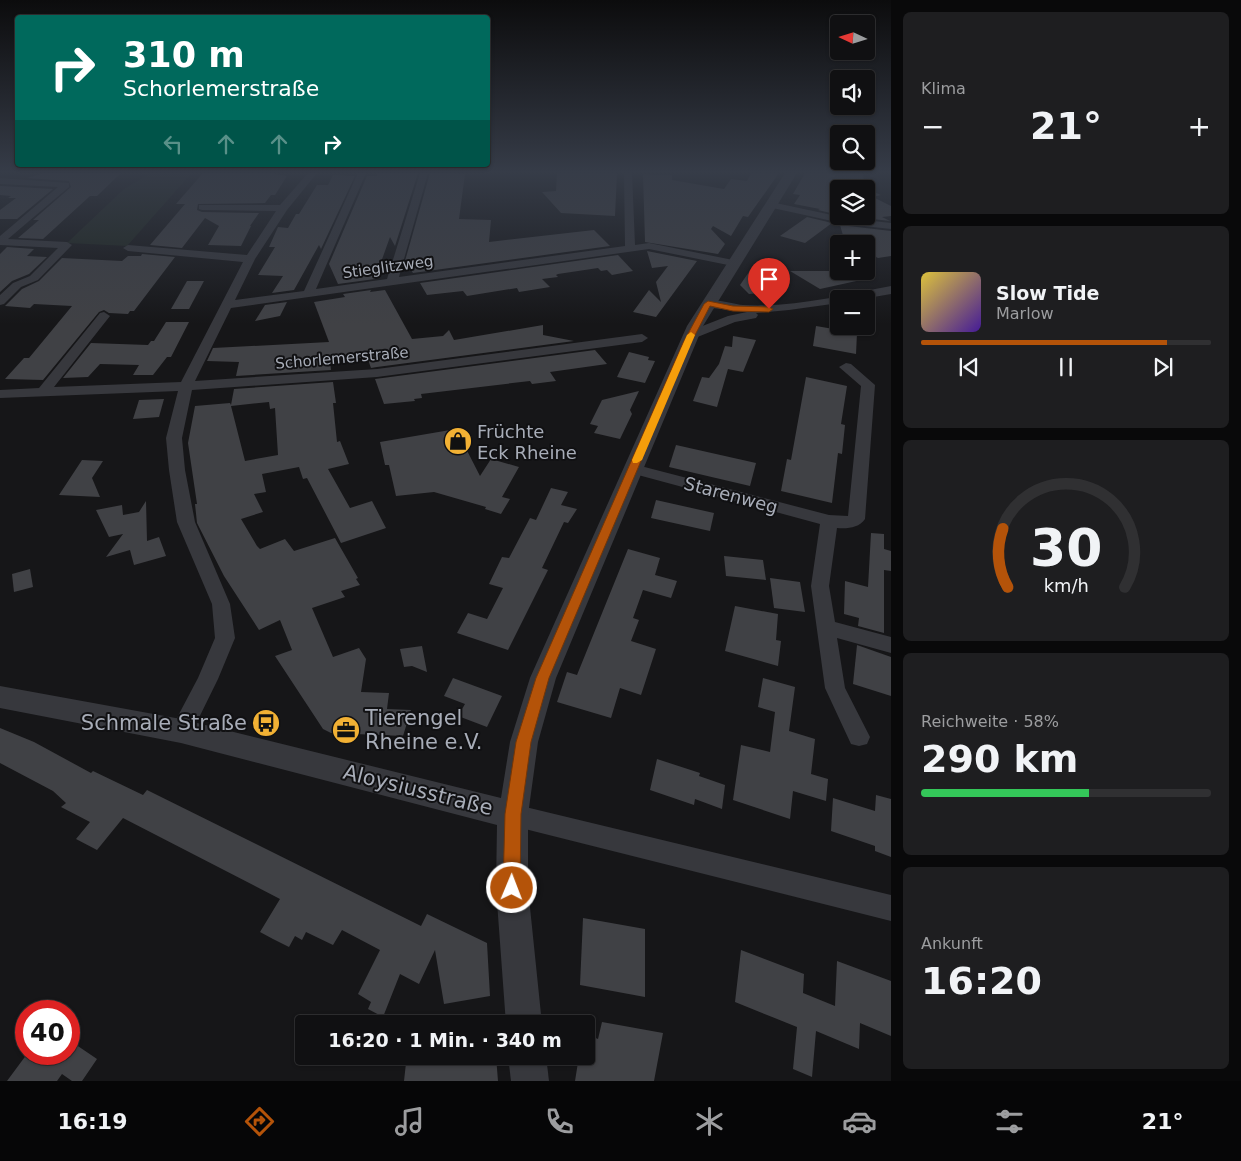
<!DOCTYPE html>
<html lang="de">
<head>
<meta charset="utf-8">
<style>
  :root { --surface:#101012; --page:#1e1e20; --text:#f1f3f6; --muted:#9c9d9f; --line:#303032; --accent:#b45309 }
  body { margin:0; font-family:"DejaVu Sans",sans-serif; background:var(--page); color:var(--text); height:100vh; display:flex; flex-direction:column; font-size:19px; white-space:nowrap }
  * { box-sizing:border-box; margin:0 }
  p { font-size:16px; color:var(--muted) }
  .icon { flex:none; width:28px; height:28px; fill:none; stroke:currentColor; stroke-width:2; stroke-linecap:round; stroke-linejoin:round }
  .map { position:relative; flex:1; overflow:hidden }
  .details { display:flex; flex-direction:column; gap:12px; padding:12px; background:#09090a; width:350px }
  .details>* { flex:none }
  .guide { position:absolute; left:15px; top:15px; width:475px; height:152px; border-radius:5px; box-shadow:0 1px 4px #0004,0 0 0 1px var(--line); background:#00695c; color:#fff; overflow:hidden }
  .needle { width:32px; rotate:274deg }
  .fabs { position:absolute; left:830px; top:15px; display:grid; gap:10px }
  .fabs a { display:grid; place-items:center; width:45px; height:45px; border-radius:5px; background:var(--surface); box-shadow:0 1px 4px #0004,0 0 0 1px var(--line); font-size:25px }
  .speed { position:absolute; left:15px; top:1000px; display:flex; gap:10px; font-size:25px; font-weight:700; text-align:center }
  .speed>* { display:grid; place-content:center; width:65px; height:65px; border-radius:50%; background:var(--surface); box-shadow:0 1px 4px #0004,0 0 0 1px var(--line); line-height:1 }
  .speed .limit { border:8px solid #d22; background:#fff; color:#111 }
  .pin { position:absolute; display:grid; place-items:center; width:42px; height:42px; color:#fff; margin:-51px -21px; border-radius:50% 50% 50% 0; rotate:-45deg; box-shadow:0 0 5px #0007 }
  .pin .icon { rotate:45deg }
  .me { position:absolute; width:55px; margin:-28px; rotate:1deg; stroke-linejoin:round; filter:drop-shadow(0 0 4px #0008) }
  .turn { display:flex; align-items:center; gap:18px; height:105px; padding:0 25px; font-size:22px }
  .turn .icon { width:65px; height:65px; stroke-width:2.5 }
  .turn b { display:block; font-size:35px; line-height:42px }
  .lanes { display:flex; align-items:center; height:48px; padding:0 25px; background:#0003; justify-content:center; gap:25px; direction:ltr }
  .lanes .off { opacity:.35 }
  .big { font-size:38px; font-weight:600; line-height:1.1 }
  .details .tile { flex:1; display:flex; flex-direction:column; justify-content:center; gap:8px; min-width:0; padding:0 18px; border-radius:8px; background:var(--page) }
  .details .dial { align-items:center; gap:0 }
  .dial svg { height:130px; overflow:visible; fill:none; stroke:var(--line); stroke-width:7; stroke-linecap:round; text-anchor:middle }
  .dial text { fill:var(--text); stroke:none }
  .song { display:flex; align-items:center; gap:15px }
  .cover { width:60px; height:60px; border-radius:8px; background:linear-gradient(135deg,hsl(50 70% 55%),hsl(260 70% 35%)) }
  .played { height:5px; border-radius:2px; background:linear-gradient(90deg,var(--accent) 85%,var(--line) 85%) }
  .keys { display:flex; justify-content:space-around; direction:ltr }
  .heat { display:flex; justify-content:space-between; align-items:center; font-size:28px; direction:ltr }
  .charge { height:8px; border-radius:4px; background:linear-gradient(90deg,#34c759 58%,var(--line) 0) }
  .trip { position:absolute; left:295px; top:1015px; width:300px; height:50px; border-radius:5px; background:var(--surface); box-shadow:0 1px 4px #0004,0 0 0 1px var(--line); font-weight:600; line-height:50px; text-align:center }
  .dock { display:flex; height:80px; justify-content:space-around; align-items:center; background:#060607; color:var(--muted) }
  .dock .icon { width:35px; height:35px }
  .dock .active { color:var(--accent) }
  .dock b { font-size:22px; color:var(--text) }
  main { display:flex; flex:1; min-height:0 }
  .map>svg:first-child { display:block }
</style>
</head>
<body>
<main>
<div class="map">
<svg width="891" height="1081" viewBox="0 0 891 1081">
  <rect width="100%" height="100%" fill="#161618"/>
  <path fill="#1e261f" d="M143,173h51l-5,3 -62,70 -60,-3 57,-54 23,-14z"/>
  <g fill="#404145" fill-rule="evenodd">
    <path d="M44,173h77l-24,23h-7l-47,43 -25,-1 21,-18h-6l38,-33 -2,-6 -42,-3z"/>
    <path d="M203,173h67l17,3 -12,19h-4l-6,8 -67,1 -1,6 5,2 57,1 -9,13h1l-10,20 -33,-1 11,-19 -14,-8 -23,30 -32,-3 35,-41h-9z"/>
    <path d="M377,173h41l-23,73 -5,-9 -15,42 -37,5 -9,-20 38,-88h10z"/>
    <path d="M430,173l35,1 -6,45 32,1 -2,22 105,-12 16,16 -197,27 -8,-12z"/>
    <path d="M557,173h60l-2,43 -54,-3 -19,-21 14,-1z"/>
    <path d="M751,173h28l-31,44 -5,-1 -12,20 -18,-10 -2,3 14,15 -7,10 -73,-12 -2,-68 29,1v5l52,9 7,-10 16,2z"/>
    <path d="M805,173h58l1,9 -10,2 12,5h-27v26l-21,-5 2,-1 -26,-5 6,-9 -7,-1z"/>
    <path d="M333,175l22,1 -34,73 -2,-4 -25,45 -22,3 11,-17 -25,-1 17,-28h-6l9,-20 10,1 8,-14h3l18,-29h11z"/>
    <path d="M0,186h2l51,3 -36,30h-17v-9l16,-12h-8l3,-2 -11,-1z"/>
    <path d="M866,189l15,6 -8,2 18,9v10l-9,1 8,4 -43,-5h19z"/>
    <path d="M807,217l25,6 -27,20 -25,-7z"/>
    <path d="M840,225l51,6v25l-13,2 -12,-6v-8h-14l-8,-5z"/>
    <path d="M7,247l27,2 -7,7 20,1 -18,17 -17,7 -12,11v-38z"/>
    <path d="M647,251l50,10 -41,56 -23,-5 16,-22 12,12 -5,-20 12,-16 -16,2z"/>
    <path d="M142,254l33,3 -41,54h-4l-2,3 -19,-1 -5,-3 -5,2 -56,68 -38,-1 19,-21h5l43,-52 -38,-2 -4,4 -25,-2 17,-17 17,-8 23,-23 60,3 6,-5h13z"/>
    <path d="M618,255l15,16 -21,4 -5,-5 -6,1 -3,-3 -40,6 -2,1 2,2 -16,2 8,8 -31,5 -2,-4 -50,8 -4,-5 -36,4 -7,-12z"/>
    <path d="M751,269l23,23 -25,2 -9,-9z"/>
    <path d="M790,271h79l1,7 -50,11z"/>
    <path d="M187,281h17l-15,28h-18z"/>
    <path d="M371,290l-1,2 15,-2 27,49 31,-3 6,-6 5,10 89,-15v10l31,6 -197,26 -6,1 -4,-11 -37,5 1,8 -95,6 3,-14 -32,-1 6,-13 116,-6 -15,-40 31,-5 -2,-3z"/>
    <path d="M287,302l-7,14 -25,5 10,-16z"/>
    <path d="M166,322h23l-18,35h-4l-14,18h-20l6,-10 -39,-1 -12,13 -25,1 28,-35 57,2 3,-4h3z"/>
    <path d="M816,326l41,7 -1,21 -43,-8z"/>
    <path d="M733,336l23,4 -13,32 -15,-3 -11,38 -24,-6 9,-24 7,1 10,-14 6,-18 7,1z"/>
    <path d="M595,350l12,14 -57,8 6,9 -24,3 -2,-3 -109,13 1,4 -8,1 1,2 -31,3 -9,-25z"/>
    <path d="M629,352l20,5 -1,3 7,1 -10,22 -28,-6z"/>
    <path d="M806,377l41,9 -6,38 4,1 -3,29 -4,-1 -6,50 -51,-12 6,-32 4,1z"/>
    <path d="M333,382l3,21h-3l4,39 3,-1 9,23 -21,5 22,39 22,-7 14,27 -45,15 -34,-65 -4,1 -4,-12 -37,7 4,18 -12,2 9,18 -22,7 16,27 3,3 25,-10 9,12 41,-13 23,40 -2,1 4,6 -19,6 4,6 -33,11 21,49 26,-9 7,11 -5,33 28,1 -2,16 24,1 -8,26 -72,-3 -8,-4 -48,-73 17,-6 -12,-30 -21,10 -35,-54 -27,-53 -2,-19h2l-9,-61 7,-37 35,-3 1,2 3,-16zM269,402l1,7 5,-1 3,47 -33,6 -14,-55z"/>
    <path d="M639,391l-9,19 2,4 -12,25 -26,-6 4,-7 -8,-2 12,-24z"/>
    <path d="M164,399l-5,18 -26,2 6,-19z"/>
    <path d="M456,429l24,47 11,-17 28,8 -17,30 8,2 -9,15 -16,-5 1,-2 -52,-15 -38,4 -7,-31h-4l-5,-23z"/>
    <path d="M676,445l80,18 -6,23 -81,-19z"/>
    <path d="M82,460l21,1 -11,17 8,19 -41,-2z"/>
    <path d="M551,488l17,4 -7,13 16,4 -9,14 -4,-1 -22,46 6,2 -40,80 -51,-17 11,-20 19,6 16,-31 -14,-4 13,-27 7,1 21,-40 6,2z"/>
    <path d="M656,500l58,13 -4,18 -59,-13z"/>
    <path d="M146,501l1,40 12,-4 7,19 -32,9 -4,-15 -24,7 17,-23 -14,3 -13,-27 26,-5 1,10 16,-3z"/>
    <path d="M871,533l13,1v15l7,2v20l-7,-1v63l-26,-7 1,-8 -15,-4 1,-33 23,6z"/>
    <path d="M628,549l32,9 -5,17 22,6 -6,17 -28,-8 -10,28 6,2 -8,21 25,8 -15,46 -21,-7 -9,30 -54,-16 10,-30 10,3z"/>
    <path d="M724,556l39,4 3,20 -40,-4z"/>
    <path d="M30,569l3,18 -19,5 -2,-18z"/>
    <path d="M770,578l30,4 5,30 -31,-4z"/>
    <path d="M735,606l43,8 -2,26 5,1 -3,25 -53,-15z"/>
    <path d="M857,645l34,12v39l-38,-12z"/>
    <path d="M422,646l5,26 -15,-6 -8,1 -4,-18z"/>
    <path d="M453,678l49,18 -15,31 -29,-11 7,-12 -21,-8z"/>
    <path d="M763,678l32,9 -6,44 26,8 -4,35 17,5 -2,22 -33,-10 -3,28 -57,-19 8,-55 29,7 5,-40 -17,-5z"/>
    <path d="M0,728l34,14 57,31 2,-2 50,24 4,-5 274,136 6,-12 60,29 3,53 -46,8 -9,-54 -16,34 -19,-10 -17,43 -15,-8 3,-7 -13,-8 22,-44 -38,-20 -9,15 -27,-13 -4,8 -7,-4 -6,11 -16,-8 -13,-7 20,-33 -157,-81 -26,32 -21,-11 14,-17 -29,-15 5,-4 -13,-12 -53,-28z"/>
    <path d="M657,759l43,14 -1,3 26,9 -3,24 -27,-10 -1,6 -44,-15z"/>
    <path d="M876,795l15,4v58l-16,-6v-5l-44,-15 2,-33 42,13z"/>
    <path d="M583,918l62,11v68l-65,-12z"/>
    <path d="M741,950l63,24 -1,19 32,13 2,-45 54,20v55l-31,-13 -1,26 -43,-18 -4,46 -19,-8 4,-42 -62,-25z"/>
    <path d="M602,1022l61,11 -9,48h-79l4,-25h7v-22l12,5z"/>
    <path d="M69,1040l28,19 -15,22h-10l-10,-7 -5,7h-50l20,-27h42z"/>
    <path d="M449,1056h47l2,25h-94l2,-18 20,-1v-4z"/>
  </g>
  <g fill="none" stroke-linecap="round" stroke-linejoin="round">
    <g fill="#37383d" fill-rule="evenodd">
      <path d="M308,173h9l-30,37 -32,49 -20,41 69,-9 53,-116 -1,-2h10l-50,116 71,-10 33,-106h8l-29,104 226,-31 -1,-73h8l3,72 14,-2 84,17 6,3 -6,3 -84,-17 -418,59 -36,73 182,-12 265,-35 6,4 -6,4 -265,35 -185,13 -10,48 3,32 10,52 35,82 5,34 -17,41 -29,59 -8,2 -8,-2 -3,-7 28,-53 17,-40 -3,-34 -35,-82 -8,-52 -3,-32 12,-47 -178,7v-8l39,-2 61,-75 4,-1 6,4 -56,71 127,-5 62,-120 -115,-11 -5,-3 5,-3 119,10 29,-44 -74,-1 -3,-1v-4h81z"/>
      <path d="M0,178l69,5v4l-61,52 59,3 5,3 -34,35 -17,7 -17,17 -4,1v-10l13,-12 17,-7 28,-28 -58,-3v-9l58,-49 -58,-3z"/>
      <path d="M771,202l75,16 45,5v6l-45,-5 -78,-17 -2,-2z"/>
      <path d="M891,286v8l-29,5h-23v4l-50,7 -33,3 2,2 -2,3 -21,4 -40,16 -4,1 -6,-4 2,-3 41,-16 19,-4 -43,-5 -2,-3c7,-8 30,0 41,1 49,3 100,-10 148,-19z"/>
      <path d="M846,363l5,1 24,21 -10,134c-6,9 -18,10 -28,9l-8,58 6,36 56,15v16l-54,-15 8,50 25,49 -3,7 -8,2 -8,-2 -26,-56 -14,-102 9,-62 -193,-52 -2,-3 2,-3 6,-2 196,51 19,1 13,-130 -22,-19z"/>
      <path d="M513,804l378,91v26l-378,-95 -8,-3 -4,-8 4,-8z"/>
    </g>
    <g fill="#37383d" fill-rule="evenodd">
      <path d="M785,173h12l-94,153 -147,352 -18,64 -10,73v73l14,136h-36l-10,-136 1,-63 -316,-82 -181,-35v-22l181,33 320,79 9,-56 20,-64 157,-352z"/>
      <path d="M508,1056h38l3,25h-38z"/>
    </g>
  </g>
  <linearGradient id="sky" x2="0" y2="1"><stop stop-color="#0c0c0d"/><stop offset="0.53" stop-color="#363c48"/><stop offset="1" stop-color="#363c48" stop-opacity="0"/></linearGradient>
  <rect width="891" height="324" fill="url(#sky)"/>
  <path fill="#b45309" stroke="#753606" d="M708,301l25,5 36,1 4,2 -4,3 -36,-1 -23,-5 -19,37 -142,335 -18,64 -10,72 -1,74 -2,5 -6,3 -6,-3 -3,-5 2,-74 11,-72 20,-64 147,-335 21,-39z"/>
  <path fill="#f59e0b" d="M691,332l4,3 -53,125 -5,3h-4l-1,-3 55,-125z"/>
  <defs>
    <symbol id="shop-disc" viewBox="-11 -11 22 22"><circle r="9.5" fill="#f2b134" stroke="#111113"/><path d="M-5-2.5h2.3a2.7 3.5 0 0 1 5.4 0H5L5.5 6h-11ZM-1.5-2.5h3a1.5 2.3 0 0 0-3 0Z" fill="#111"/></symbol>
    <symbol id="bus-disc" viewBox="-11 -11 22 22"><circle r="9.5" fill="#f2b134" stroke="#111113"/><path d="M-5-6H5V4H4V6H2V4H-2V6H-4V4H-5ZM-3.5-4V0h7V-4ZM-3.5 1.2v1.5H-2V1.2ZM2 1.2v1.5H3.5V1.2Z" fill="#111"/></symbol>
    <symbol id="office-disc" viewBox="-11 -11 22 22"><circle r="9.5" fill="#f2b134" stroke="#111113"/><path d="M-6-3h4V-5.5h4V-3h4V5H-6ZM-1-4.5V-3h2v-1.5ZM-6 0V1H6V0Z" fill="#111"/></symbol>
  </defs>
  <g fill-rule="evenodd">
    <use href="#shop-disc" x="442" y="425" width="32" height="32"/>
    <use href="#bus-disc" x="250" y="707" width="32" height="32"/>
    <use href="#office-disc" x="330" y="714" width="32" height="32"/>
  </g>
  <g text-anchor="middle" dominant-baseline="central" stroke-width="4" stroke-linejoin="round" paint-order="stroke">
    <g font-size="15" fill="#a8adb8" stroke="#111113">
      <text transform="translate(388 267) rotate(-8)">Stieglitzweg</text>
      <text transform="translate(342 358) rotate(-5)">Schorlemerstraße</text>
    </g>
    <g font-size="18" fill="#a8adb8" stroke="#111113" text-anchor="start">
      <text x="477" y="431">Früchte<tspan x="477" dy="21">Eck Rheine</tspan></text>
    </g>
    <g font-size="18" fill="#a8adb8" stroke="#111113">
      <text transform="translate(731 495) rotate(15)">Starenweg</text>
    </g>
    <g font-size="21" fill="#a8adb8" stroke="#111113" text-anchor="start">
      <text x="365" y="718">Tierengel<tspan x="365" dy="24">Rheine e.V.</tspan></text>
      <text x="247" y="723" text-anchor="end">Schmale Straße</text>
    </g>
    <g font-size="21" fill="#a8adb8" stroke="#111113">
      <text transform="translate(418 790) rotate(14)">Aloysiusstraße</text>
    </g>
  </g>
</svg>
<div class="fabs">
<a><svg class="needle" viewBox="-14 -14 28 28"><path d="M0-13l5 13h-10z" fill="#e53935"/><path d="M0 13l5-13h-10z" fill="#9c9d9f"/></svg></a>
<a><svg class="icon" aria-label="sound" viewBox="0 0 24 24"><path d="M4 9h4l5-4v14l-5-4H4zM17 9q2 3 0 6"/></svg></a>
<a><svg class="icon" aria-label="search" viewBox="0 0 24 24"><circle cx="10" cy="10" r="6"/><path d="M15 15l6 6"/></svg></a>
<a><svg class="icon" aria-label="layers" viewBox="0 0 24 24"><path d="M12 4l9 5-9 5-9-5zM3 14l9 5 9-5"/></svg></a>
<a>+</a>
<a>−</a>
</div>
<div class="speed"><div class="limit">40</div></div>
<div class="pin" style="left:769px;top:309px;background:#d93025"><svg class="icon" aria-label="arrive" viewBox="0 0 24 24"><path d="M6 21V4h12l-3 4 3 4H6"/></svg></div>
<svg class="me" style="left:512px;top:888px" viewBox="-20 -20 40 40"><circle r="17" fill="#b45309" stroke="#fff" stroke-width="3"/><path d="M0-11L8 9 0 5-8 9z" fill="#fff"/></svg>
<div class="trip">16:20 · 1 Min. · 340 m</div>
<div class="guide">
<div class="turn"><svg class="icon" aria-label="right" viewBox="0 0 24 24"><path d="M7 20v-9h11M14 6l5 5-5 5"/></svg><div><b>310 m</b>Schorlemerstraße</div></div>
<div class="lanes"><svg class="icon off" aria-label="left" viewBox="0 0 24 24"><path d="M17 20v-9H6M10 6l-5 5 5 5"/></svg><svg class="icon off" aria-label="ahead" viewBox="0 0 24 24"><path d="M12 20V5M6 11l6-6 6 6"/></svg><svg class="icon off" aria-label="ahead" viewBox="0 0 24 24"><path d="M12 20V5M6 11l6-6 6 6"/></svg><svg class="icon" aria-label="right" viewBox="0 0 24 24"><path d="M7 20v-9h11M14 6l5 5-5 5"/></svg></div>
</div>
</div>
<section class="details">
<div class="tile"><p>Klima</p>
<div class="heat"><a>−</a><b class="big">21°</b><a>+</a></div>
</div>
<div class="tile">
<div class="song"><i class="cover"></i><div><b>Slow Tide</b><p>Marlow</p></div></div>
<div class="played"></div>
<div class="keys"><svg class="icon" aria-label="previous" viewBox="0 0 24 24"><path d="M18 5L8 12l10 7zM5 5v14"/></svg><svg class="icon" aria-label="pause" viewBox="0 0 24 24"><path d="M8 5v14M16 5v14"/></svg><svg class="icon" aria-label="next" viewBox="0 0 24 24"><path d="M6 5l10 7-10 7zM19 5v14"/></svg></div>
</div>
<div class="tile dial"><svg viewBox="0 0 100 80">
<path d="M14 69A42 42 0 1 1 86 69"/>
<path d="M14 69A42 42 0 0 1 11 33" stroke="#b45309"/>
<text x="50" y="56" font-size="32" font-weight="700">30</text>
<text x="50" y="72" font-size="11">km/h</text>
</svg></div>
<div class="tile"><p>Reichweite · 58%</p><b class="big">290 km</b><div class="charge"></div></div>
<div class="tile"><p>Ankunft</p><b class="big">16:20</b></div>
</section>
</main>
<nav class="dock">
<b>16:19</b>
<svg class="icon active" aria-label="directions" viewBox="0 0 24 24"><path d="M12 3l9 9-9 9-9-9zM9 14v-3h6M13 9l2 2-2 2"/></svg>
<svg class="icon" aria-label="music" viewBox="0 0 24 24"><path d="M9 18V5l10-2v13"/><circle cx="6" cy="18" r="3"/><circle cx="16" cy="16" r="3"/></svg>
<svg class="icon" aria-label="phone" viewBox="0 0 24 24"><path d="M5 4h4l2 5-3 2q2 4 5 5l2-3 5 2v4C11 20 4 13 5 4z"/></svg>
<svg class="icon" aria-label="climate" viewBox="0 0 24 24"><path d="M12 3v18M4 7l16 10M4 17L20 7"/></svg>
<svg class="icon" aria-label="car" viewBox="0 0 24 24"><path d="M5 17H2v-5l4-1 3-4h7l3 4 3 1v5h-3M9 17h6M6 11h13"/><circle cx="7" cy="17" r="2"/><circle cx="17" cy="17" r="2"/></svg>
<svg class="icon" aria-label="filters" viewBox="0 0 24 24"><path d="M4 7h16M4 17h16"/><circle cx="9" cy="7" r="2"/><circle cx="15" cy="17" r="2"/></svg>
<b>21°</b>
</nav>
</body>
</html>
